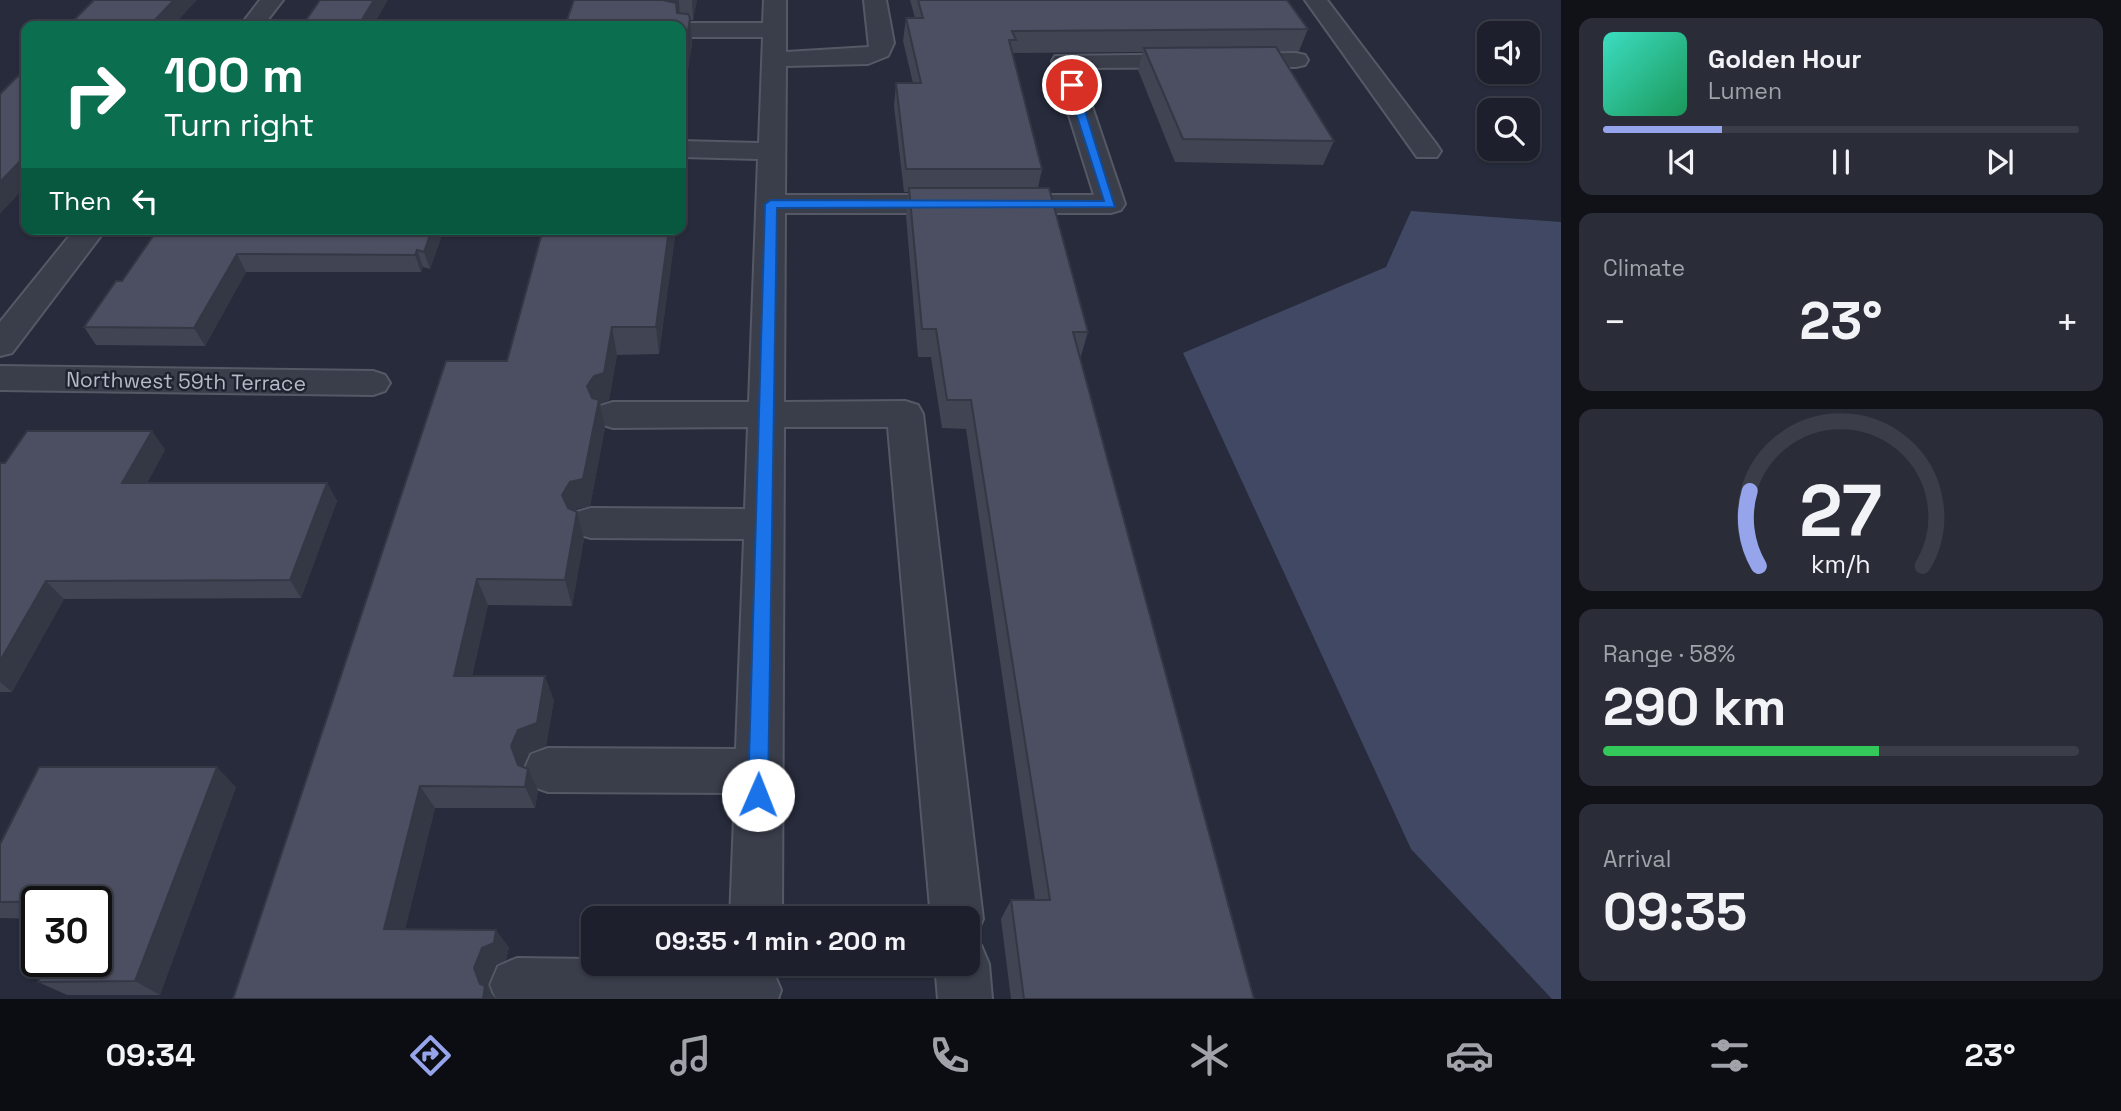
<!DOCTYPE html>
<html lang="en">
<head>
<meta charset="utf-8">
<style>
  :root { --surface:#1d202c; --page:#2a2d38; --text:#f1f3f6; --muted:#a0a3a9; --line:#3b3e48; --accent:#96a5eb }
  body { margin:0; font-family:"Space Grotesk",sans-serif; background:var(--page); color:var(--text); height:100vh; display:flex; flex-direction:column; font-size:26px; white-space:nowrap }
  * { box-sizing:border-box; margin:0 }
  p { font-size:23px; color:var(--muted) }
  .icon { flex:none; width:38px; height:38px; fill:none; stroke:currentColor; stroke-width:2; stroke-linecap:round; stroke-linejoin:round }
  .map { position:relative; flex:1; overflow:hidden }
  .details { display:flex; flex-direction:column; gap:18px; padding:18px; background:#101218; width:560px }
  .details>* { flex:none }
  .hud { position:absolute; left:21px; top:21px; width:665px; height:214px; border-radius:14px; box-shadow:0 2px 5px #0004,0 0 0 2px var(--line); background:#0b6e4f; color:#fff; overflow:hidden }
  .buttons { position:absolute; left:1477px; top:21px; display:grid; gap:14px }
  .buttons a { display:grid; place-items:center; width:63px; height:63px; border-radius:14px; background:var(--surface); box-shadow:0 2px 5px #0004,0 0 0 2px var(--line); font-size:35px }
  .speed { position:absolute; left:21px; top:886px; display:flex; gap:14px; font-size:35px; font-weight:700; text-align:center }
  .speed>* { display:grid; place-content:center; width:91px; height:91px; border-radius:50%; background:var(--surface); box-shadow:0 2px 5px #0004,0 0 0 2px var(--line); line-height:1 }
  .speed .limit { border:4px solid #111; border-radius:10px; background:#fff; color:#111 }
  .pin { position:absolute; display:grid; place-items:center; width:60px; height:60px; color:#fff; margin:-30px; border:4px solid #fff; border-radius:50%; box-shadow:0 2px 7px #0007 }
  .me { position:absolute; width:77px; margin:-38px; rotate:1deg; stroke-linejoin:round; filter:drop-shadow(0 0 5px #0008) }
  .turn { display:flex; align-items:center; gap:24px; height:147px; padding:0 28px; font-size:32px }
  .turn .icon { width:91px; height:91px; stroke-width:2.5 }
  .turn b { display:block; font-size:49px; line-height:60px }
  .then { display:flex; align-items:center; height:66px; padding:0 28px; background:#0003; gap:14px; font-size:26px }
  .big { font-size:52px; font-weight:700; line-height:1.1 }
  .details .tile { flex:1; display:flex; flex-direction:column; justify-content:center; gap:10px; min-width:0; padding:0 24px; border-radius:14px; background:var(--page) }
  .details .dial { align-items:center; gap:0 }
  .dial svg { height:182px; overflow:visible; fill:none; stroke:var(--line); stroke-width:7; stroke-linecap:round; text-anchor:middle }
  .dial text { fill:var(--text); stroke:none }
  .song { display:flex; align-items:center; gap:21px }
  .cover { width:84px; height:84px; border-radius:10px; background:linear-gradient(135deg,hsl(170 70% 55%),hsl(150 70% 35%)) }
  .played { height:7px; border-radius:4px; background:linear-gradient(90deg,var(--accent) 25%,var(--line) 25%) }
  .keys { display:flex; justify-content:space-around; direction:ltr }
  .heat { display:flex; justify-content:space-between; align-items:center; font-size:38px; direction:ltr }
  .charge { height:10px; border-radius:5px; background:linear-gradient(90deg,#34c759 58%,var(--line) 0) }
  .trip { position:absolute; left:581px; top:906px; width:399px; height:70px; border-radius:14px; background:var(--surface); box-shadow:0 2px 5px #0004,0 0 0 2px var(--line); font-weight:700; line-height:70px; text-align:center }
  .dock { display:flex; height:112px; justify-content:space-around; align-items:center; background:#0c0d12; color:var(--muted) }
  .dock .icon { width:49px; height:49px }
  .dock .selected { color:var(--accent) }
  .dock b { font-size:32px; color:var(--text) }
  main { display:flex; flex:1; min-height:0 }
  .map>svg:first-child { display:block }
  .water { fill:#404864 }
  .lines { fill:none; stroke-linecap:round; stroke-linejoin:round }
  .minor-casing { stroke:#555966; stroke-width:4 }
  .minor { fill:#3a3e4b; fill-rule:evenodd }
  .wall { fill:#404453 }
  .shaded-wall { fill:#343744 }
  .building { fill:#4b4f61; stroke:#343744; stroke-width:2 }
  .route { fill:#1a73e8; stroke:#114b97; stroke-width:2 }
  .labels { text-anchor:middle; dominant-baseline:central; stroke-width:5; stroke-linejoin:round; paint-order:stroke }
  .street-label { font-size:21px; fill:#b6b9c6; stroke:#1f2330 }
</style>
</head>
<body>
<main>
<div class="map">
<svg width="1561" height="999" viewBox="0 0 1561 999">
  <rect width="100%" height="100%" fill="#272b3b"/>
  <path class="water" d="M1411,211L1561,222V999H1552L1411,849L1183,353L1386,267Z"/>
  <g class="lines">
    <defs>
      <path id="minor" d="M260,0H283L263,26H240Z
        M764,0H786V52L869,47L864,0H886L894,43L888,56L868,64L786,66L785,195H1094L1052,61L1055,56L1296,53L1305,55L1308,60L1305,65L1296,67L1079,68L1125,204L1121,210L1111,213H785L784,402L905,401L918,405L923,414L983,919L975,937L969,940L981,945L989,964L992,999H938L935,964H968V919H931L888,427H784L782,919H730L735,793L548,792L531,786L524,770L531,754L548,748L736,749L744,539L591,538L577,534L571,523L577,512L591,508L745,509L748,427L613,428L600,424L595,415L600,406L613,402H749L758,159L681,157V141L759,143L763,37H681V26H672L681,23H763Z
        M1305,0H1327L1437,145L1441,151L1437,157H1417Z
        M75,229H106L12,353L0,356V322Z
        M0,366L373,371L385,375L390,383L385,391L373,395L0,390Z
        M517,958L593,959V964H758L773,971L781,990L778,999H496L490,985L498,966Z"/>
    </defs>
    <use href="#minor" class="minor-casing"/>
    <use href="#minor" class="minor"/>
  </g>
  <path class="wall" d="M574,0H697L693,20H690L692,43L681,116V26Z
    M910,0H1287L1308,29L1299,51H1278L1334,141L1323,165L1175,162L1138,70L1143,52L1013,53V54L1042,169L1038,188L1088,332L1080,359L1254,999H1011L1001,919L1011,900H1035L966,429L942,428L931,357H918L906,216L908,192H904L894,106L896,83H913L903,41L906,18H915Z
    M158,229H444L430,269L423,267L421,272H246L205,346L96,345L84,327L122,281Z
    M543,229H676L659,354L617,355L609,400L600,403L605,428L590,506L576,509L575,511L584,539L572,606L488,605L472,676L554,700L546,746L529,753L523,767L528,769L538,791L535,808H435L405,929L509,947L506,960L496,965L488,984L491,993L233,999L507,361Z
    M152,431L165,450L147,483H327L337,501L301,598L64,599L12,692H0V463H5Z
    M236,787L160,995H67L38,982L96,901H37V919L0,918V844Z"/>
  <path class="shaded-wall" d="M174,0H197L173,26H149Z
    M374,0H388L373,26H358Z
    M670,0H679L680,21L667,1Z
    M692,0H697L693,20Z
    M690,18L692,43L681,116V76Z
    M26,155V186L0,214V182Z
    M432,229H444L430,269L424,252Z
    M669,229H676L659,354L656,327Z
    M417,250L423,267L421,272L415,255Z
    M237,254L246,272L205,346L194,328Z
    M612,327L617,355L609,400L600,403L605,428L590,506L576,509L569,522L562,495L593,414L587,386Z
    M152,431L165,450L136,502L122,483Z
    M327,483L337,501L301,598L290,580Z
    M577,512L584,539L572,606L565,580Z
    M477,579L488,605L466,700L454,676Z
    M46,581L64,599L12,692L0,682V661Z
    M545,676L554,700L546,746L529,753L522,769H528L538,791L535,808L525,787L511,746Z
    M217,767L236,787L160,995L135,981Z
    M420,786L435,808L401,947L384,929Z
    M496,930L509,947L506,960L496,965L488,984L491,993L496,999H483L480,984L474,968L482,948Z"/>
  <path class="building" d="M94,0H174L149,26H68Z
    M320,0H374L358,26H302Z
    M574,0H670L667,1L676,3L677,13L688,14L690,18L681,76V26H565Z
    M918,0H1287L1308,29L1012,31L1016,40H1009L1042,169H906L896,83H921L906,18H923Z
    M1276,47L1334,141L1183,139L1144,48Z
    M26,68V155L0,182V94Z
    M909,188H1049L1088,332H1073L1254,999H1024L1011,900H1050L971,400H947L936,329H922Z
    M158,229H432L424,252L417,250L415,255L237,254L194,328L84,327L116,281H122Z
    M543,229H669L656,327H612L604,373L594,376L587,386L592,398L599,400L583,479L570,482L562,495L568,508L577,512L565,580L477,579L454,676H545L537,723L518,730L511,746L518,765L528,769L525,787L420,786L384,929L496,930L494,943L482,948L474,968L480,984L485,986L483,999H233L446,361H507Z
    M27,431H152L122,483H327L290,580L46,581L0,661V463H5Z
    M39,767H217L135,981L38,982L47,961H96V901L0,902V844Z"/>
  <path class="route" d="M1072,82L1077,85L1115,207L777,208L768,795L765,802L758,805L751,802L748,795L765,204L771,200L1104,201L1067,85Z"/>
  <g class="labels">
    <g class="street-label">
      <text transform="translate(186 381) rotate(1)">Northwest 59th Terrace</text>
    </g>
  </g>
</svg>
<div class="buttons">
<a><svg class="icon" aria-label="sound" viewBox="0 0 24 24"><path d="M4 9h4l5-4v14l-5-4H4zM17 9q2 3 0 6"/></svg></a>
<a><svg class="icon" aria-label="search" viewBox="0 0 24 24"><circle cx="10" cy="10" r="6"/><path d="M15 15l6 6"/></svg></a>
</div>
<div class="speed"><div class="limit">30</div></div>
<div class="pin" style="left:1072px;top:85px;background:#d93025"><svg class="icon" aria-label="arrive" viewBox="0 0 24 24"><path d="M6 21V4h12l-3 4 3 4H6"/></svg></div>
<svg class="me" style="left:758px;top:795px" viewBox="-20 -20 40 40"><circle r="19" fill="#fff"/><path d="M0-13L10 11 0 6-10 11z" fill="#1a73e8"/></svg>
<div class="trip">09:35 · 1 min · 200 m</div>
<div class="hud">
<div class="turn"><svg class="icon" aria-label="right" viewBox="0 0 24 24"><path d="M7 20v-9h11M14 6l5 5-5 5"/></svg><div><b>100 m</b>Turn right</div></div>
<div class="then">Then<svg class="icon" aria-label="left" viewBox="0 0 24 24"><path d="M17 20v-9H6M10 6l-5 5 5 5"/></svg></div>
</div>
</div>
<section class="details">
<div class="tile">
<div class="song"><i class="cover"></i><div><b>Golden Hour</b><p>Lumen</p></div></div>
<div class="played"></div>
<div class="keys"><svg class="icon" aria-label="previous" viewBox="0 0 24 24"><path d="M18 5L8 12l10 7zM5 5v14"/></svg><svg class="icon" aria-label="pause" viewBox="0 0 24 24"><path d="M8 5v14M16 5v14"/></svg><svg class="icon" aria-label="next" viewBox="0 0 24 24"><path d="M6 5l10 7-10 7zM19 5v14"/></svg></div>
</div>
<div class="tile"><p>Climate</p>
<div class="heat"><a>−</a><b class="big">23°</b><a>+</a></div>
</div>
<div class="tile dial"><svg viewBox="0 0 100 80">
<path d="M14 69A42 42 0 1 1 86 69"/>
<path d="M14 69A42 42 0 0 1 10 36" stroke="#96a5eb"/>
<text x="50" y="56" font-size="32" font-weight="700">27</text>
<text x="50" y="72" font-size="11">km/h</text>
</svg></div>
<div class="tile"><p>Range · 58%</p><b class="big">290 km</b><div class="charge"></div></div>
<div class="tile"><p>Arrival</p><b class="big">09:35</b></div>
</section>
</main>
<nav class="dock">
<b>09:34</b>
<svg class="icon selected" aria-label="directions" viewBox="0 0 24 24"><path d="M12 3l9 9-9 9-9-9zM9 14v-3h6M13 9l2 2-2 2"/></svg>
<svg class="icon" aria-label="music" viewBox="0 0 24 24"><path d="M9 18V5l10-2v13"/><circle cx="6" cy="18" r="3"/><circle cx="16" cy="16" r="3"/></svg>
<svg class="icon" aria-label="phone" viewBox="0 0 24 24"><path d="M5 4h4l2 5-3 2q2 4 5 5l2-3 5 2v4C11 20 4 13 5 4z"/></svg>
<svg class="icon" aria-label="climate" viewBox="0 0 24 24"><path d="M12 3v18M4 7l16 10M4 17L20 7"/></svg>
<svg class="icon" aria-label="car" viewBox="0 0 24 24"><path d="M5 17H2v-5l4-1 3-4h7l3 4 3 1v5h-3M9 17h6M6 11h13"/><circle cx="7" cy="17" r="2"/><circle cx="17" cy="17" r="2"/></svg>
<svg class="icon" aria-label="filters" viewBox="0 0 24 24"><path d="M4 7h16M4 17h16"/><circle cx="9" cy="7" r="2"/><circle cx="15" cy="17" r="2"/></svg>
<b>23°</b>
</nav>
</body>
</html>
